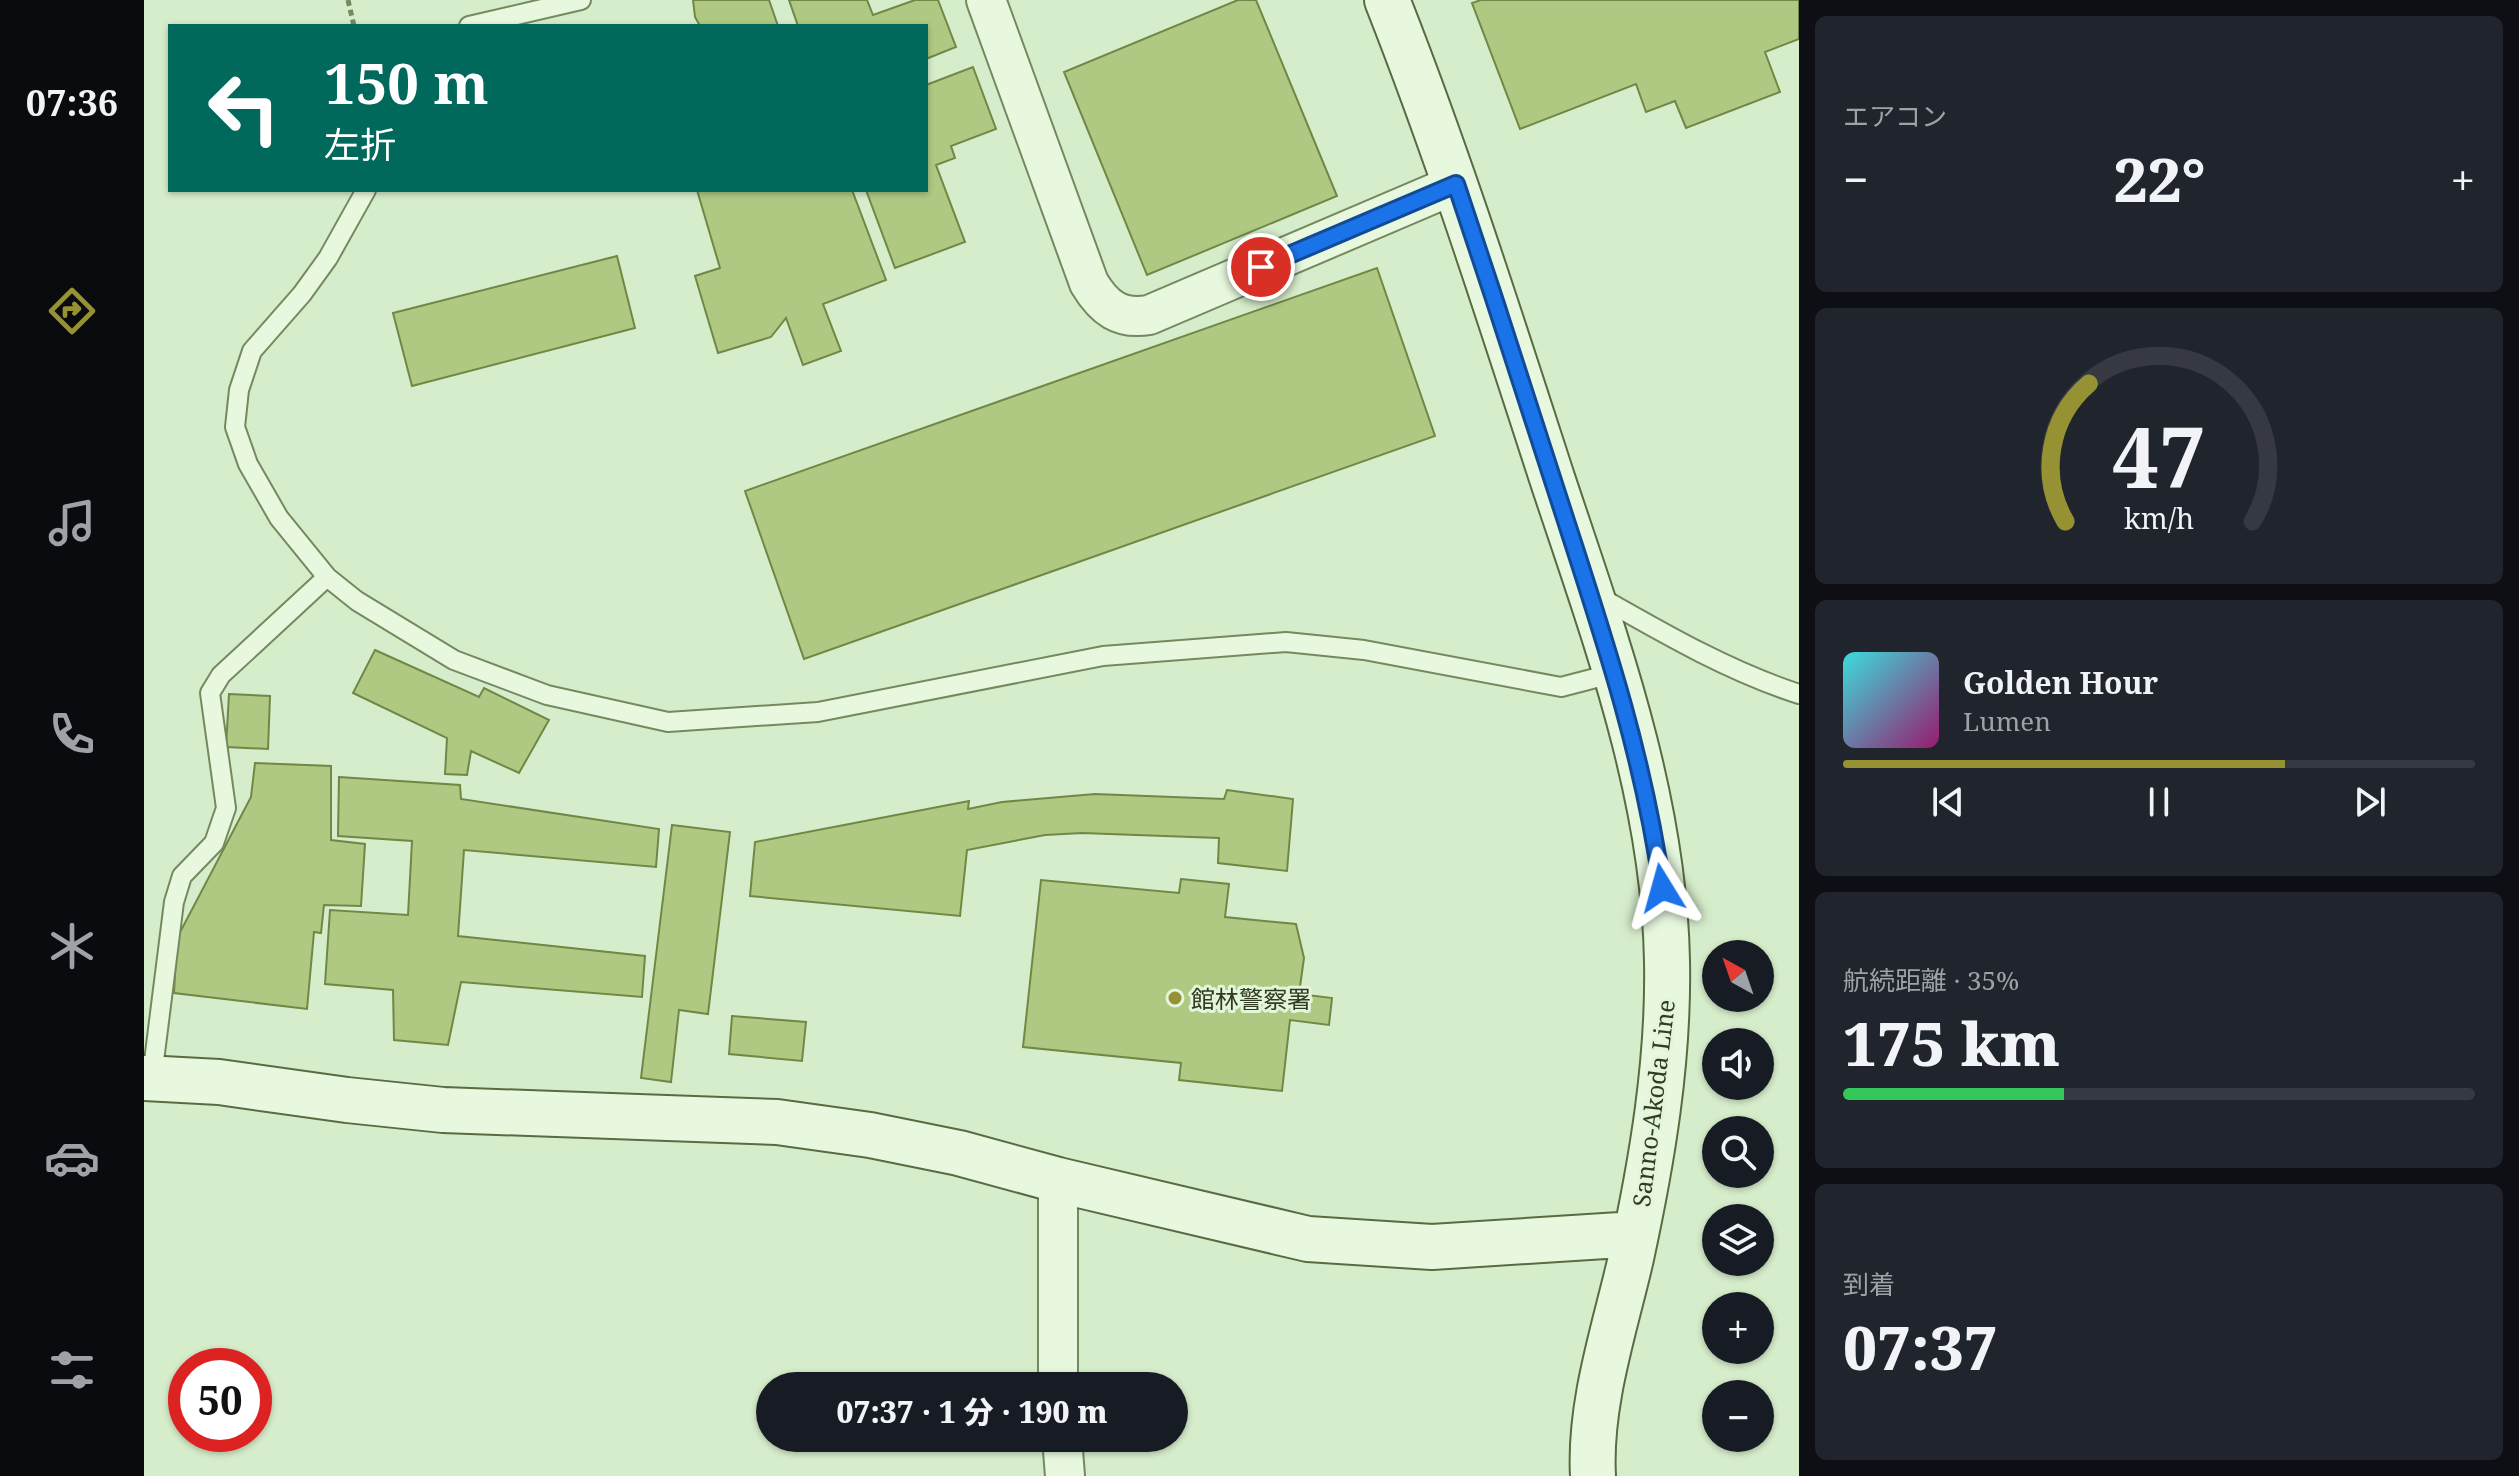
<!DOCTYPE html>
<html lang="ja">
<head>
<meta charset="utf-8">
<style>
  :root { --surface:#171b24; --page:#20242c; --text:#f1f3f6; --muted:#9ea1a6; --line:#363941; --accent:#969132 }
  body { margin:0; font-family:"Noto Serif","Noto Sans JP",serif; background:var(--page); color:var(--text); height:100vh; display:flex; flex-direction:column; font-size:30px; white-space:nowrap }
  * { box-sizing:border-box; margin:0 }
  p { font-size:26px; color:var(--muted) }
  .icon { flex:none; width:44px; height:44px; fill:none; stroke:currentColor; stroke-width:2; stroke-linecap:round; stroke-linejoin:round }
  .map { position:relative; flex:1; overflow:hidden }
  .sheet { display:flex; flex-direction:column; gap:16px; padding:16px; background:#0d0f14; width:720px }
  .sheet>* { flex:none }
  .hud { position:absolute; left:24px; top:24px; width:760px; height:168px; border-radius:0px; box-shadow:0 2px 6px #0004; background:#00695c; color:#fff; overflow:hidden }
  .needle { width:52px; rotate:320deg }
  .tools { position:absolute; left:1558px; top:940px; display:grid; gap:16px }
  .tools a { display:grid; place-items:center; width:72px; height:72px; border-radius:50%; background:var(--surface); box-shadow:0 2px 6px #0004; font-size:40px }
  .speed { position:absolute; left:24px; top:1348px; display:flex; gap:16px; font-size:40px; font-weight:700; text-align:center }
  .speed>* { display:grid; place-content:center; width:104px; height:104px; border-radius:50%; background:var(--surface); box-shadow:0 2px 6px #0004; line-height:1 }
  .speed .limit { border:12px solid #d22; background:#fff; color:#111 }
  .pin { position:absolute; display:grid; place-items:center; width:68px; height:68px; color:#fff; margin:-34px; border:4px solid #fff; border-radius:50%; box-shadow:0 2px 8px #0007 }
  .me { position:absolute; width:88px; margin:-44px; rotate:352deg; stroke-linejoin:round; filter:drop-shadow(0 0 6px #0008) }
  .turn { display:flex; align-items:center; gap:28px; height:168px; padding:0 24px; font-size:36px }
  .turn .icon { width:104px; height:104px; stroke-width:2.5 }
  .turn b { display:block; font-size:56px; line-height:68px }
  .big { font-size:60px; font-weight:800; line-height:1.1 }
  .sheet .widget { flex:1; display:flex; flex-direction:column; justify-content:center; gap:12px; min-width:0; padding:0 28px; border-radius:12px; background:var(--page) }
  .sheet .dial { align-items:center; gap:0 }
  .dial svg { height:208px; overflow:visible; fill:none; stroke:var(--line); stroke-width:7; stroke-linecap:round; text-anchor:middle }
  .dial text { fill:var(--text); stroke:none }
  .song { display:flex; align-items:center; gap:24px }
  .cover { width:96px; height:96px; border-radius:12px; background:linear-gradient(135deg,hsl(180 70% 55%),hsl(320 70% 35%)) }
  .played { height:8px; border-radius:4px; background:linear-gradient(90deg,var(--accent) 70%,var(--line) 70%) }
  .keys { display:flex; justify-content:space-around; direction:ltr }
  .heat { display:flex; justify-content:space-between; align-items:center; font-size:44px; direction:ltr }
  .charge { height:12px; border-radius:6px; background:linear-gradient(90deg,#34c759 35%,var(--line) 0) }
  .trip { position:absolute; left:612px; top:1372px; width:432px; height:80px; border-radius:40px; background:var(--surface); box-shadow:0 2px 6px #0004; font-weight:800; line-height:80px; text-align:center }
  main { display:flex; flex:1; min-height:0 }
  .tabs { display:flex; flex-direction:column; width:144px; justify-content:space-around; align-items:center; background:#090b0e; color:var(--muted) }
  .tabs .icon { width:56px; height:56px }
  .tabs .active { color:var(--accent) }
  .tabs b { font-size:36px; color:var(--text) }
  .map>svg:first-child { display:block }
  .building { fill:#afc983; stroke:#708746; stroke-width:2 }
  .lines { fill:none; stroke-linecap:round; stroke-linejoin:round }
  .lane-casing { stroke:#75895f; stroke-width:22 }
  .street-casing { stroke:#75895f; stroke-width:42 }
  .secondary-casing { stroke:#586b42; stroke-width:48 }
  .path { stroke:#75895f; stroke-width:5; stroke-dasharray:6 4; stroke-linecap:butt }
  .lane { stroke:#e7f8de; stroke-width:18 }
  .street { stroke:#e7f8de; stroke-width:38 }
  .secondary { stroke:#e7f8de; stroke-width:44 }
  .route-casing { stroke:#114b97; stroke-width:20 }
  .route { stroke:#1a73e8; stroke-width:14 }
  .poi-dot { fill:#969132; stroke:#e3f5da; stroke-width:3 }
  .labels { text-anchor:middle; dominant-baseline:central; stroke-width:6; stroke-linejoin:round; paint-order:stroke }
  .poi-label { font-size:24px; fill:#303b22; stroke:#e3f5da; text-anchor:start }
  .street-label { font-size:24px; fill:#303b22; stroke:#e3f5da }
</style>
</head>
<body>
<main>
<nav class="tabs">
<b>07:36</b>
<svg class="icon active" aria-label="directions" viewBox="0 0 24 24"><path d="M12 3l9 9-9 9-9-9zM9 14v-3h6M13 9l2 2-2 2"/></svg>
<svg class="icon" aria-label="music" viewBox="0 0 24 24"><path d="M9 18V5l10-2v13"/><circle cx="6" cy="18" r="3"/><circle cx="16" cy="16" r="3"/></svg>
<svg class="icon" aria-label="phone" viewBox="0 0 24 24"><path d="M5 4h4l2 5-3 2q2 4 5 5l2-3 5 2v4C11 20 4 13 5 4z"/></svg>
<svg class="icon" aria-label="climate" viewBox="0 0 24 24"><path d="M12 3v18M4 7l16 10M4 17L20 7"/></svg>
<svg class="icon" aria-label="car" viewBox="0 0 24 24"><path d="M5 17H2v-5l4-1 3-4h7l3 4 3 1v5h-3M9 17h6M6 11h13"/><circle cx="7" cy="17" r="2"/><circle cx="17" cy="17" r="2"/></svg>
<svg class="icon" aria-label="filters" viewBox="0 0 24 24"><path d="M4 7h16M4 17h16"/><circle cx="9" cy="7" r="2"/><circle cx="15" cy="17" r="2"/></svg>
</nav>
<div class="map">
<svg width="1655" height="1476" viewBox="0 0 1655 1476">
  <rect width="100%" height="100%" fill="#d6edcb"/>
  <path class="building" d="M549,0H625L634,26H556L551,17Z
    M645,0H723L729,15L771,0H794L812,47L782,59V26H654Z
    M1094,0H1112L1193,196L1003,275L920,72Z
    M1337,0H1655V39L1621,52L1636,92L1542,128L1531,101L1502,112L1492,84L1376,129L1328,3Z
    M829,67L852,129L807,146L811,158L792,165L821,242L751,268L722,190H782V85Z
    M553,190H708L742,280L679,304L697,351L659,365L642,318L627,337L574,353L551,276L576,268Z
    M473,256L491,328L268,386L249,313Z
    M1233,268L1291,436L660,659L601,491Z
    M231,650L335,697L340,688L405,720L375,773L327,751L323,775L301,774L303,738L209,693Z
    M85,694L126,696L124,749L82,747Z
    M111,763L187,766V840L221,844L217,906L180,905L177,933L170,932L163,1009L30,993L33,938L107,797Z
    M195,777L316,785L317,799L515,829L512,867L320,850L314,936L501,956L498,997L317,982L304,1045L250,1040L249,990L181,984L186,910L264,915L268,841L194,836Z
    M1083,790L1149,799L1143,871L1074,863L1075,838L938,833L901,835L823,850L816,916L606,896L611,842L825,801L824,809L858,802L951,794L1080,799Z
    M528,825L586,832L564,1014L535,1010L527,1082L497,1078Z
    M1037,879L1085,884L1081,917L1152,924L1160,958L1155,994L1188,998L1185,1025L1146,1020L1138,1091L1035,1080L1037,1063L879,1047L897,880L1035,893Z
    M588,1016L662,1022L658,1061L585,1054Z"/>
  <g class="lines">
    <defs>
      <path id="lane" d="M325,26L437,0
        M183,577L213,601L310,660L403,695L524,722L674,712L959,656L1142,642L1220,650L1417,687L1471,673
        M1454,596C1519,633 1584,671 1655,694
        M8,1077L30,902L38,876L70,843L82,808L66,693L77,675L183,577L135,518L104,464L91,427L95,390L108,351L158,294L184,258L222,190"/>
      <path id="street" d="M842,0L945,283C960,308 976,320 1005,315L1312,184
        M914,1180V1386
        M918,1438L921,1476"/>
      <path id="secondary" d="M1243,0C1305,157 1356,318 1408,478C1460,635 1520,794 1523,961C1525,1061 1508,1161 1487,1258C1471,1328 1445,1403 1449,1476
        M0,1078L75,1082L203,1100L299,1110L633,1122L726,1135L815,1153L914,1180L1164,1239L1288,1247L1492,1234"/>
    </defs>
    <use href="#lane" class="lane-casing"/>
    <use href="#street" class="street-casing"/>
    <use href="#secondary" class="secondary-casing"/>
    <path class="path" d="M204,0L210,26"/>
    <use href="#lane" class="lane"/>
    <use href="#street" class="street"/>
    <use href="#secondary" class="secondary"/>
  </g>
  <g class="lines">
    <defs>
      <path id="route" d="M1117,267L1312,184C1350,297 1387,411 1423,524C1463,647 1500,760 1518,888"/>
    </defs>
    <use href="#route" class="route-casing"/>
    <use href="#route" class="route"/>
  </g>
  <circle class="poi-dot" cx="1031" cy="998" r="8"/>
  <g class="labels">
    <g class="poi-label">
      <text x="1047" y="998">館林警察署</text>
    </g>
    <g class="street-label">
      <text transform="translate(1509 1103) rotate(-83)">Sanno-Akoda Line</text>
    </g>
  </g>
</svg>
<div class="tools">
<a><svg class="needle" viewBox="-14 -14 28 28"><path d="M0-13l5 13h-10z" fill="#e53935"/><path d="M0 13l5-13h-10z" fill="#9ea1a6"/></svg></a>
<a><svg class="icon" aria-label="sound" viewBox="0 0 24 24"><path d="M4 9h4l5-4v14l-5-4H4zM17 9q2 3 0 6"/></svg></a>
<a><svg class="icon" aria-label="search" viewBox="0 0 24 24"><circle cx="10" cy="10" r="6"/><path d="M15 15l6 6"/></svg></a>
<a><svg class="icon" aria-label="layers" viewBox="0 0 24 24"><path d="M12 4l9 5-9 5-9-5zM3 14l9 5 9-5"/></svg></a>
<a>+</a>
<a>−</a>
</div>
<div class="speed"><div class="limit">50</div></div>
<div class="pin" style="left:1117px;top:267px;background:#d93025"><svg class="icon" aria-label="arrive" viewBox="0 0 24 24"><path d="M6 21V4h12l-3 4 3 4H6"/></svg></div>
<svg class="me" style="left:1518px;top:888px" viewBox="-20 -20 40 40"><path d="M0-17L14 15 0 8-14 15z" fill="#1a73e8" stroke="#fff" stroke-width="4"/></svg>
<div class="trip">07:37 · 1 分 · 190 m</div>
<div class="hud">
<div class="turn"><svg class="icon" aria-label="left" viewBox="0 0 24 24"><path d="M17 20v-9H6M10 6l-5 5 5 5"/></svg><div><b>150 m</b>左折</div></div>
</div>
</div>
<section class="sheet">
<div class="widget"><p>エアコン</p>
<div class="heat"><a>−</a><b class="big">22°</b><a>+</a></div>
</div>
<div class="widget dial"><svg viewBox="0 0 100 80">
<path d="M14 69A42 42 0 1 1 86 69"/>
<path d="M14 69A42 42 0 0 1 23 16" stroke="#969132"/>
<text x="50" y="56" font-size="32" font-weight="700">47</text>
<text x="50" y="72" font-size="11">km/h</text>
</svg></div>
<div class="widget">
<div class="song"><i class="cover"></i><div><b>Golden Hour</b><p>Lumen</p></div></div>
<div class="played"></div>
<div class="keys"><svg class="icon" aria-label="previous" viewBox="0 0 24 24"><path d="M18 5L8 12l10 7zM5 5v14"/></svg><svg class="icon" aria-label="pause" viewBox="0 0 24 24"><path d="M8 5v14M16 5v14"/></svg><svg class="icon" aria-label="next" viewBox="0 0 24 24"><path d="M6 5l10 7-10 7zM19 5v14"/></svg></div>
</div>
<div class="widget"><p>航続距離 · 35%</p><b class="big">175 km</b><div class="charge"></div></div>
<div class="widget"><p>到着</p><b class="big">07:37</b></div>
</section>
</main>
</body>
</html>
